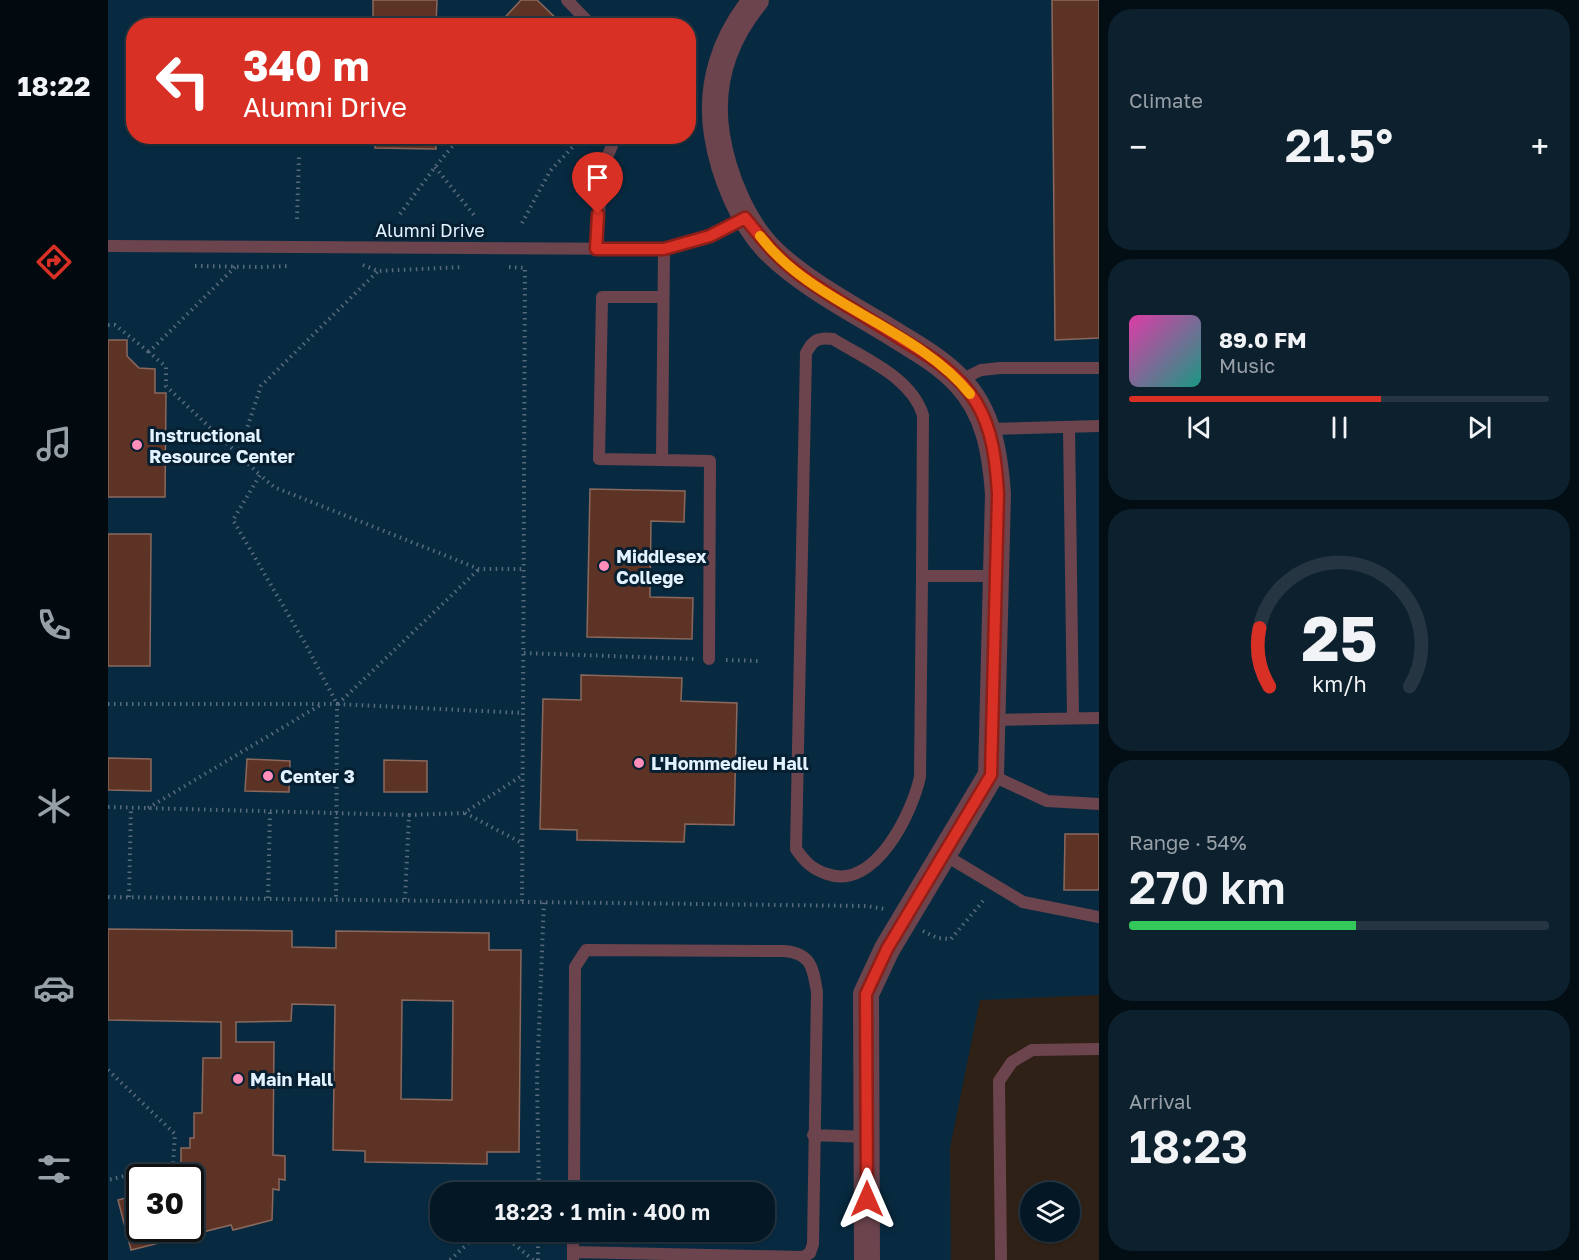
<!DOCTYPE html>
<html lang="en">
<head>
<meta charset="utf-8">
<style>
  :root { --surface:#041725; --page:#0d202d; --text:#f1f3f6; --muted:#979fa7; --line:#253642; --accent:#d93025 }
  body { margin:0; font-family:"Golos Text",sans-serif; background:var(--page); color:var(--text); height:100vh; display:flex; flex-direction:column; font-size:22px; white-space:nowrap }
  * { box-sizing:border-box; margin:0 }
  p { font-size:20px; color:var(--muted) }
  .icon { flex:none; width:33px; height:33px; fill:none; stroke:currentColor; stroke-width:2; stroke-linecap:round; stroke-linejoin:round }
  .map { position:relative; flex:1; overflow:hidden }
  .sheet { display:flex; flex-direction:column; gap:9px; padding:9px; background:#020d14; width:480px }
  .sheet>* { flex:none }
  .top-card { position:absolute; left:18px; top:18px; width:570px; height:126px; border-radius:24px; box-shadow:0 2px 4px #0004,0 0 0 2px var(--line); background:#d93025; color:#fff; overflow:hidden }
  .tools { position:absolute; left:912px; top:1182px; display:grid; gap:12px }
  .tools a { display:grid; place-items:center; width:60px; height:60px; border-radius:50%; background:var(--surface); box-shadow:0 2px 4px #0004,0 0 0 2px var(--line); font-size:30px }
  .speed { position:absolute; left:18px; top:1164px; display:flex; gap:12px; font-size:30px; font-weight:700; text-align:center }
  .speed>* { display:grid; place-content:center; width:78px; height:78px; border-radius:50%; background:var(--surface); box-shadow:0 2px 4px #0004,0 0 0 2px var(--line); line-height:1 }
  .speed .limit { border:3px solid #111; border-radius:9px; background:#fff; color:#111 }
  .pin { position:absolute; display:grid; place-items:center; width:51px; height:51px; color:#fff; margin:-62px -26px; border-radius:50% 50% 50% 0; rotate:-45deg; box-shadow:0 0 6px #0007 }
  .pin .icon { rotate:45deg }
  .me { position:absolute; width:66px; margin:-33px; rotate:0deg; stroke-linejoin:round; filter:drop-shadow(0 0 4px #0008) }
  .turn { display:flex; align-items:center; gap:21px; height:126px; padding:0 18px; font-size:27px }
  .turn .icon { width:78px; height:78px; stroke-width:2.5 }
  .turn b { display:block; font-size:42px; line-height:51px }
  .big { font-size:45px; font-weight:600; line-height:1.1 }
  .sheet .widget { flex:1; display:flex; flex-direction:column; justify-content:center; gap:9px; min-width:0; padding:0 21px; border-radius:24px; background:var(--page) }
  .sheet .dial { align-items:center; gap:0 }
  .dial svg { height:156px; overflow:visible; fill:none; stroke:var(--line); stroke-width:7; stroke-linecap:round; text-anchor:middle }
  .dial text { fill:var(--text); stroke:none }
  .song { display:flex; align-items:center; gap:18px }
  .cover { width:72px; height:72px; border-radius:9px; background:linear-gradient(135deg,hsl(320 70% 55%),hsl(170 70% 35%)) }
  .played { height:6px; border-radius:3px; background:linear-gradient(90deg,var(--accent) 60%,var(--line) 60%) }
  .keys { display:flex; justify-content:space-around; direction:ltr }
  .heat { display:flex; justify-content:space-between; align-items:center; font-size:33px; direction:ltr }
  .charge { height:9px; border-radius:4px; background:linear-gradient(90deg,#34c759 54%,var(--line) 0) }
  .trip { position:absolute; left:322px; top:1182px; width:345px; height:60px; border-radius:24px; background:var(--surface); box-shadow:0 2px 4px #0004,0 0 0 2px var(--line); font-weight:600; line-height:60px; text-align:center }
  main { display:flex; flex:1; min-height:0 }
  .tabs { display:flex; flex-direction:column; width:108px; justify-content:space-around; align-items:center; background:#02090f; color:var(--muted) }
  .tabs .icon { width:42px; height:42px }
  .tabs .current { color:var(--accent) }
  .tabs b { font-size:27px; color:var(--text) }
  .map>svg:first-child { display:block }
  .industrial { fill:#2f2115; fill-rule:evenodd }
  .built { fill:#082a40; fill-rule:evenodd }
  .building { fill:#5d3325; stroke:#8a685d; stroke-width:1.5; fill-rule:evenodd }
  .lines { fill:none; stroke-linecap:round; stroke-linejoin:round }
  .path { stroke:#566b7b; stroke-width:4; stroke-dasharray:1.5 4.5; stroke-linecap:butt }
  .service { stroke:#6c444d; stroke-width:12 }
  .minor { stroke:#6c444d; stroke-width:26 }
  .route-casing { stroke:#8d1f18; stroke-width:15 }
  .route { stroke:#d93025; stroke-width:10 }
  .slow { stroke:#f59e0b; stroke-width:10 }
  .poi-dot { fill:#ff8eba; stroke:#061f31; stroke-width:2 }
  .labels { text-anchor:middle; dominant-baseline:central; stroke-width:6; stroke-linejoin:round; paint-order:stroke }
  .street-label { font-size:18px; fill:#e3f2ff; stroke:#061f31 }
  .poi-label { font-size:18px; font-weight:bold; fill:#e3f2ff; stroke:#061f31; text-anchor:start }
</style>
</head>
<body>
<main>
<nav class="tabs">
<b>18:22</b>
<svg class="icon current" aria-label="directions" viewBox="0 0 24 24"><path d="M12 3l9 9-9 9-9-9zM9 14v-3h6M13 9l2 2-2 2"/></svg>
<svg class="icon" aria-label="music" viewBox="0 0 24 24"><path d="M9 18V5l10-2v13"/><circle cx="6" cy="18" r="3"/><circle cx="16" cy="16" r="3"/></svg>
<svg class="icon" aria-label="phone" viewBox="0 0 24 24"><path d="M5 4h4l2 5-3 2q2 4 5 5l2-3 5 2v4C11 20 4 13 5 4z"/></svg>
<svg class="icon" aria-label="climate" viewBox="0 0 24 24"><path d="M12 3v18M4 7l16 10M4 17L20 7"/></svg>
<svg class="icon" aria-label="car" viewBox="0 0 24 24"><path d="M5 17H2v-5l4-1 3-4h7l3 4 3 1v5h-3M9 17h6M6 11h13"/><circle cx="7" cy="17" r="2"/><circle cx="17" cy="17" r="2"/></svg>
<svg class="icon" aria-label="filters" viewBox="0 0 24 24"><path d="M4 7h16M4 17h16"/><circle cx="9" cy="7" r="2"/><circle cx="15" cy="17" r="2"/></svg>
</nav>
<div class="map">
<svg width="991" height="1260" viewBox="0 0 991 1260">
  <rect width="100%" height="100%" fill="#061f31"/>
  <path class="industrial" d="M808,953L991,956V1260H792ZM922,1192H962V1232H922Z"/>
  <path class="built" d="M0,0H991V995L872,1000L842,1148L843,1260H0ZM26,26H580V136H26ZM32,1178H82V1228H32ZM333,1192H657V1232H333Z"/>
  <path class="building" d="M265,0H329L328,26H265Z
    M413,0H429L456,26H389Z
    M944,0H991V338L947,340Z
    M267,136H328V149L267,148Z
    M0,340H19V356L31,368L47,369V393H58L57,497H0Z
    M482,489L577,491L576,522L543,521L542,597L585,598L584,639L479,637Z
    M0,534H43L42,666H0Z
    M473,675L574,678L573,701L629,703L626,825L577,824L576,842L469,840V830L432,829L435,699L473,700Z
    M0,758L43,759V791L0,790Z
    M139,759L182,761L181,792L137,791Z
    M276,760L319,761V792H276Z
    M957,834H991V890H956Z
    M0,929L184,931V947L228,948V931L381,933V950H413L411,1152H379V1164L257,1162V1151L225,1150L227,1005L184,1004L183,1021L128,1022V1042H166L165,1155L177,1156V1180L171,1179V1190L165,1189L164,1220L125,1230L123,1225L23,1250L10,1200L29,1195L30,1199H32V1228H82V1178H80V1168L73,1167V1148H82V1138H86V1113H94L95,1058H113V1022L0,1020ZM294,1000L345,1001L344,1100L293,1099Z"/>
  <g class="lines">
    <path class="path" d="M327,167L366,215
      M292,214L327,167L353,136
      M189,219L191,156
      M414,223L442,171L475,136
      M255,265L270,271L354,267
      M87,266L154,267L182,266
      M127,267L41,352L58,367V386L152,475
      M401,267L417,268L415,713
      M0,325H7L41,352
      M130,455L153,386L270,271
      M416,653L586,659
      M618,660L651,661
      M0,704H229L228,899
      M230,704L371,569
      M0,807L301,815L297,899
      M40,808L214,704
      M357,813L414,843
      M301,815L356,813L415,775
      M0,897L758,906L777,909
      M21,897L23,808
      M160,898L162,811
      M414,901L415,713L229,704L198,645L125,520L152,475L166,487L371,569H417
      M815,931L829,938L843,939L875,901
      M0,1070L67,1134L65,1164L0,1180
      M431,1192L429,1080L436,901
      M392,1232L425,1260
      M342,1260L372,1232
      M430,1260V1232"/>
    <path class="service" d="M459,0L484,26
      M0,246L556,249L602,236L637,218
      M488,249L495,167L508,136
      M555,297H494L491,459L554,460L556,249
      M851,381L873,370L892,368H991
      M961,427L965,718
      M880,429L991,426
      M554,460L602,461L601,659
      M814,576L812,777C804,813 767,891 719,874C704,869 697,862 688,849L698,353C705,340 710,337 725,339C757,359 803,377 815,415L814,576H887
      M884,720L991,718
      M883,775L939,801L991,804
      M835,854L915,902L991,917
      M705,1135L759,1137
      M465,1252L695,1257L702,1253L705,1244L709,992C705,969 704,953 676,951L478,950L467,967L466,1192
      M465,1259V1232
      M893,1260L891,1081L904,1062L924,1050L991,1049"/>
    <path class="minor" d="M648,0C616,39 601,85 609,135C615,174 635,224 664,252C698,285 749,311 789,336C810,349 833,362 851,381C881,412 887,453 890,494L883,775L779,949L758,994L759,1260"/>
  </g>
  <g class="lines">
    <defs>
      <path id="route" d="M490,214L488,249H556L602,236L637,218C655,240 667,256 691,274C723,298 761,318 795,340C822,356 851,374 868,402C885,430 888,462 890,494L883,775L779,949L758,994L759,1199"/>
    </defs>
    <use href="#route" class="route-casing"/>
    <use href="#route" class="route"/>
    <path class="slow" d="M652,236C704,305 807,326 862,394"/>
  </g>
  <g class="poi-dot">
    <circle cx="29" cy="445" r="6"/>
    <circle cx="496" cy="566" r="6"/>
    <circle cx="531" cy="763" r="6"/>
    <circle cx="160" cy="776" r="6"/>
    <circle cx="130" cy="1079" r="6"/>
  </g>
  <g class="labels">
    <g class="street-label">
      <text x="322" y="230">Alumni Drive</text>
    </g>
    <g class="poi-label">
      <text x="41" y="435">Instructional<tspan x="41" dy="21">Resource Center</tspan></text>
      <text x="508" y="556">Middlesex<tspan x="508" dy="21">College</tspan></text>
      <text x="543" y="763">L'Hommedieu Hall</text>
      <text x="172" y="776">Center 3</text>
      <text x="142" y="1079">Main Hall</text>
    </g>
  </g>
</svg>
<div class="tools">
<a><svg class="icon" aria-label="layers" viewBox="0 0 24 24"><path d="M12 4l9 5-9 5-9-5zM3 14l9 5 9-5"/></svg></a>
</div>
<div class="speed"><div class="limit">30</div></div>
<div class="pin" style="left:490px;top:214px;background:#d93025"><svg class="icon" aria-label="arrive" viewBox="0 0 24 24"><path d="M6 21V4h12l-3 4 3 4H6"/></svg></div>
<svg class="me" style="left:759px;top:1199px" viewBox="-20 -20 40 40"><path d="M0-17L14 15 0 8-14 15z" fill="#d93025" stroke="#fff" stroke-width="4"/></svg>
<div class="trip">18:23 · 1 min · 400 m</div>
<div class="top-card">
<div class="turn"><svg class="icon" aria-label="left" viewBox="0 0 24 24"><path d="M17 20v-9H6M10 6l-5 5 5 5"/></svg><div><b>340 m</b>Alumni Drive</div></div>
</div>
</div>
<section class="sheet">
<div class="widget"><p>Climate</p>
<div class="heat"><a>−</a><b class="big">21.5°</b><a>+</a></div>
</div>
<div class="widget">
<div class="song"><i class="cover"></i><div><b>89.0 FM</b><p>Music</p></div></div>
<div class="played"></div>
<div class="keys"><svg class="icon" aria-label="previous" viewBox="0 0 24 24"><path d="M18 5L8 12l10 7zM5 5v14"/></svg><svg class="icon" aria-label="pause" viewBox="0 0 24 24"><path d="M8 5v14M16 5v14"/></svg><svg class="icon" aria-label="next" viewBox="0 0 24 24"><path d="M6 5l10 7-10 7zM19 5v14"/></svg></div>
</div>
<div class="widget dial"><svg viewBox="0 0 100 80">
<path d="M14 69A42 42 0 1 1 86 69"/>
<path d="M14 69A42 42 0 0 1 9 39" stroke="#d93025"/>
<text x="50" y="56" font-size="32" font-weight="700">25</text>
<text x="50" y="72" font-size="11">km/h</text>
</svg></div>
<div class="widget"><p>Range · 54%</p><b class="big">270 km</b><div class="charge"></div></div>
<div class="widget"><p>Arrival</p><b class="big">18:23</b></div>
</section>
</main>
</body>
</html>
